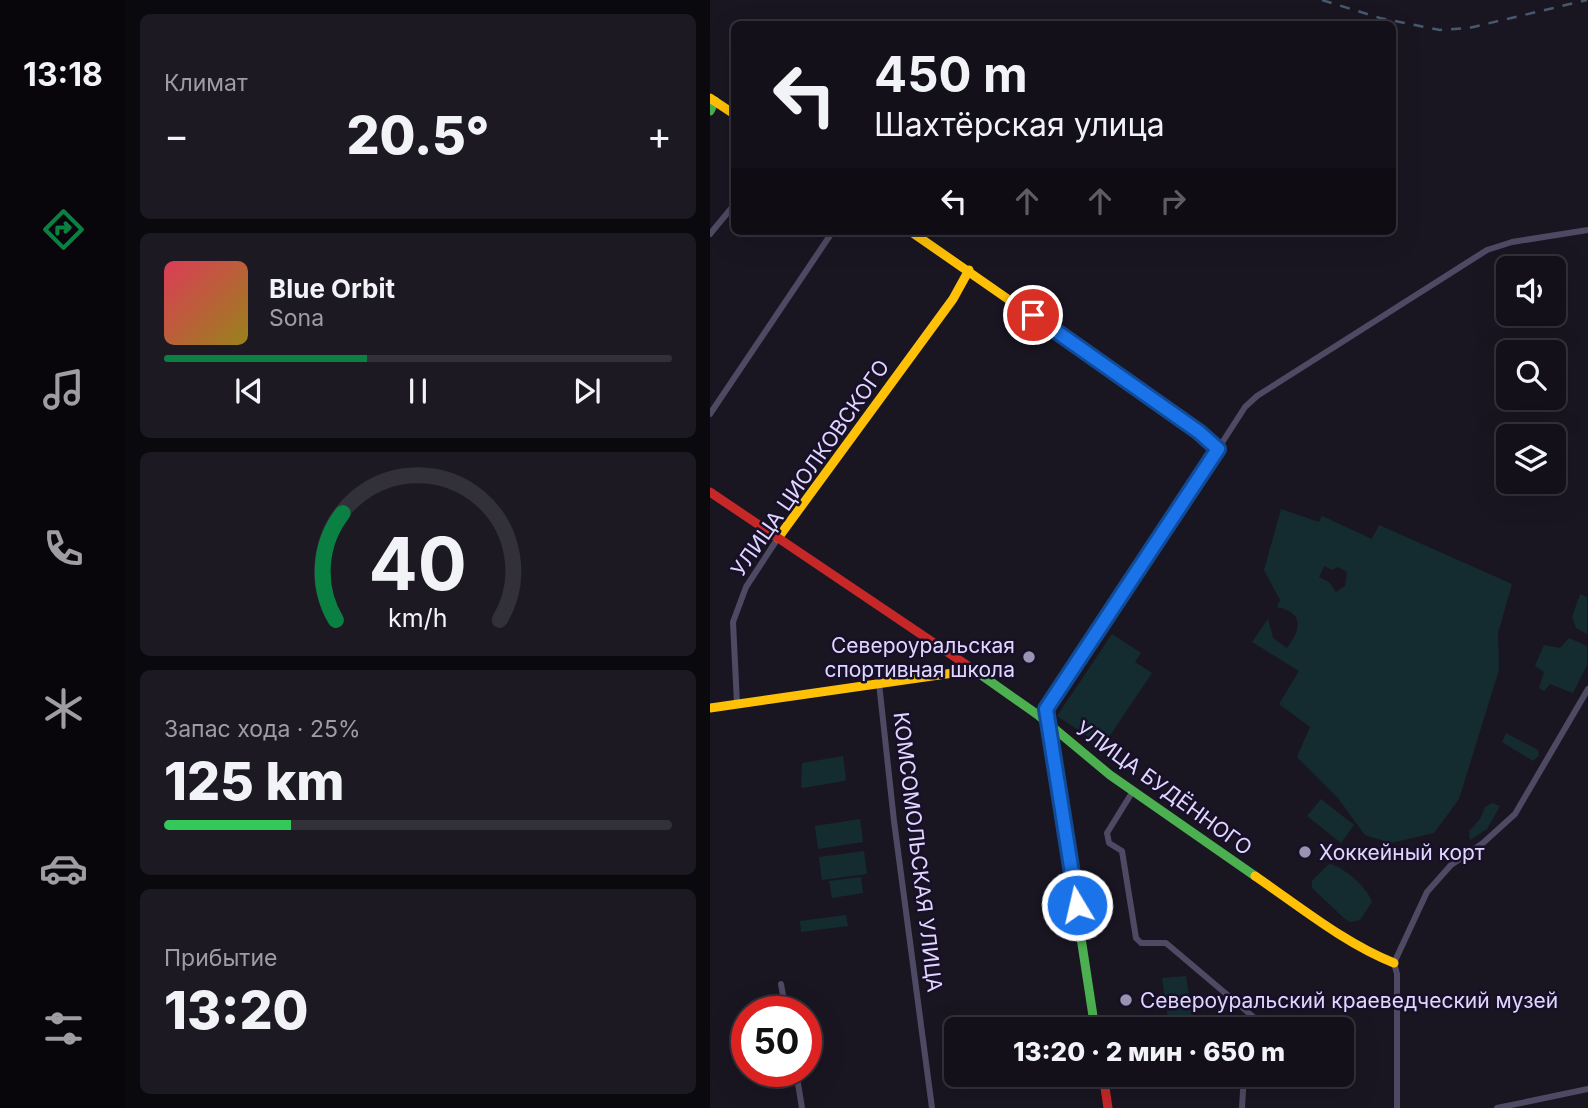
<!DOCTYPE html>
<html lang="ru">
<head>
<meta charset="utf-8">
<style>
  :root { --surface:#13101a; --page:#1c1923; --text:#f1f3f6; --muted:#9d9da2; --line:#323039; --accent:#0b8043 }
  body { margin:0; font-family:Inter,sans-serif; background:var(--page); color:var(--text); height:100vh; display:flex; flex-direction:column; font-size:26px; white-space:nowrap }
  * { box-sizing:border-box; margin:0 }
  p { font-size:23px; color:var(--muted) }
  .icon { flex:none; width:38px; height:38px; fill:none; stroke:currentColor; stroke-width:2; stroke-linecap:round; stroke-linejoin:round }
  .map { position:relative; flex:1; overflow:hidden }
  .side { display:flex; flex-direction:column; gap:14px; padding:14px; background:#0a090e; width:584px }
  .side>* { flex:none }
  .top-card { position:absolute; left:21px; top:21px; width:665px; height:214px; border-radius:10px; box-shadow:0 7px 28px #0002,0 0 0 2px var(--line); background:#13101a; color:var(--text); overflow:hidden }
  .tools { position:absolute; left:786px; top:256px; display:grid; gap:14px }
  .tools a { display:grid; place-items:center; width:70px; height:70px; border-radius:10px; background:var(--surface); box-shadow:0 7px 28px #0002,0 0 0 2px var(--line); font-size:35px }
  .speed { position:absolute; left:21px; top:996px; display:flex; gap:14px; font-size:35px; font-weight:700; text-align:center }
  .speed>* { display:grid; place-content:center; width:91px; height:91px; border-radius:50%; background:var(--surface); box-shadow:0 7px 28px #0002,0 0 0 2px var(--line); line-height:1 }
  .speed .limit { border:10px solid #d22; background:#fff; color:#111 }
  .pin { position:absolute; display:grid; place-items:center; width:60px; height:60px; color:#fff; margin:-30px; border:4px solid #fff; border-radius:50%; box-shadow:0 2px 7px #0007 }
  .me { position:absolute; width:77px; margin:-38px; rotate:351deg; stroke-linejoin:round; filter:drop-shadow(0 0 5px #0008) }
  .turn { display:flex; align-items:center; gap:24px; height:147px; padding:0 28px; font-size:32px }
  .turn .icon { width:91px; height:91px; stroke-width:2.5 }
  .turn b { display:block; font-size:49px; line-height:60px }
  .lanes { display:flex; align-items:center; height:66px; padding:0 28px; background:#0003; justify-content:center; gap:35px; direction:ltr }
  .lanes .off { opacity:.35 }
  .big { font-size:52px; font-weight:800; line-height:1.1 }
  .side .tile { flex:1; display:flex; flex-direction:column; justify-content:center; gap:10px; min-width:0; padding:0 24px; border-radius:10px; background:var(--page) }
  .side .dial { align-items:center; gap:0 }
  .dial svg { height:182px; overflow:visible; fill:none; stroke:var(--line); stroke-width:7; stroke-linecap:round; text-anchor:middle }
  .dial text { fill:var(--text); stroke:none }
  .song { display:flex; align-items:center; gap:21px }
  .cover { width:84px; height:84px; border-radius:10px; background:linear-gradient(135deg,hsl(350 70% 55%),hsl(50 70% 35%)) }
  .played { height:7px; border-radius:4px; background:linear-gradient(90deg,var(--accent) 40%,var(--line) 40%) }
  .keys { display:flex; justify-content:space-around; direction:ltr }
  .heat { display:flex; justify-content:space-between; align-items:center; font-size:38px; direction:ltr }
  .charge { height:10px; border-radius:5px; background:linear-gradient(90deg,#34c759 25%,var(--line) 0) }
  .trip { position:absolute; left:234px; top:1017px; width:410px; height:70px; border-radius:10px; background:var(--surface); box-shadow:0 7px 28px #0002,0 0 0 2px var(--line); font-weight:800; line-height:70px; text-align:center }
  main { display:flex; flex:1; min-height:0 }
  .dock { display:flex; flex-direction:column; width:126px; justify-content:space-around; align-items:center; background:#08060a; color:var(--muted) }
  .dock .icon { width:49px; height:49px }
  .dock .active { color:var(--accent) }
  .dock b { font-size:32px; color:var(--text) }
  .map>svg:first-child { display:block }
  .green { fill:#142c30; fill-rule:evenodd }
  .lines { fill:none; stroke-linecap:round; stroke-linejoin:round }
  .street { stroke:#4f4a63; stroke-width:6 }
  .fast { stroke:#4caf50; stroke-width:9 }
  .slow { stroke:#ffc107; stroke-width:9 }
  .jam { stroke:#c62828; stroke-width:9 }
  .rail { stroke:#48586d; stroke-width:2.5; stroke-dasharray:10 9; stroke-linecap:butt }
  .route-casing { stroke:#114b97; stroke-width:18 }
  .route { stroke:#1a73e8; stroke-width:12 }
  .poi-dot { fill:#9a93b2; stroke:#171028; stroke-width:2.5 }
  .labels { text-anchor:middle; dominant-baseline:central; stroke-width:5; stroke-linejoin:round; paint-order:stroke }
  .street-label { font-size:21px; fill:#e0d7ff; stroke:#171028 }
  .poi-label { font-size:21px; fill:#e0d7ff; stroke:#171028; text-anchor:start }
</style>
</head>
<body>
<main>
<nav class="dock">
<b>13:18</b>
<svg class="icon active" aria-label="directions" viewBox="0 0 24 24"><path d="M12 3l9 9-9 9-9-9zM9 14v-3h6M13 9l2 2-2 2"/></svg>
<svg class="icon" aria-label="music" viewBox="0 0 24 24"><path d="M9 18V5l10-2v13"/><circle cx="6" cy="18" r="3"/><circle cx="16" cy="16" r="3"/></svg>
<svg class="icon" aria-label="phone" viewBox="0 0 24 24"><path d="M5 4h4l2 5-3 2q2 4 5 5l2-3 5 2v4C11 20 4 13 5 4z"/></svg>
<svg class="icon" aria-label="climate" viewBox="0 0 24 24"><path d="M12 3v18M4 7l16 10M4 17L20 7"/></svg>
<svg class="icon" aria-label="car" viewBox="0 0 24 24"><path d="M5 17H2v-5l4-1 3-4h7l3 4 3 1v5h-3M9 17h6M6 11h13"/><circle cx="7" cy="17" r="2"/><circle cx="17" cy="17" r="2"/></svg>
<svg class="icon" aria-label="filters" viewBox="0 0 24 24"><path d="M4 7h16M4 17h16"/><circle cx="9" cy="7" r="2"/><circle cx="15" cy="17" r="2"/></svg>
</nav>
<section class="side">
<div class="tile"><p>Климат</p>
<div class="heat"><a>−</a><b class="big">20.5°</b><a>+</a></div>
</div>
<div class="tile">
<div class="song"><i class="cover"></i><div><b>Blue Orbit</b><p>Sona</p></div></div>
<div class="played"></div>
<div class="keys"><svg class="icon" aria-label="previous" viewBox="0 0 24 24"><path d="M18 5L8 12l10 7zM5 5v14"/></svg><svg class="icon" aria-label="pause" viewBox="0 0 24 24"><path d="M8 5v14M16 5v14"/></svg><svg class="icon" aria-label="next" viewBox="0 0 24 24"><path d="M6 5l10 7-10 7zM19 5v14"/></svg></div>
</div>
<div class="tile dial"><svg viewBox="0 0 100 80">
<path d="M14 69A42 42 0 1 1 86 69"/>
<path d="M14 69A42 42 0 0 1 17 22" stroke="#0b8043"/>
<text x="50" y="56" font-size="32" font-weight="700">40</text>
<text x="50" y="72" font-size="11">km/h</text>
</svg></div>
<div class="tile"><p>Запас хода · 25%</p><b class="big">125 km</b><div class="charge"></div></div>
<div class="tile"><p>Прибытие</p><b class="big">13:20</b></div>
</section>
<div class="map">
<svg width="878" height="1108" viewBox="0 0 878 1108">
  <rect width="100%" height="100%" fill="#191622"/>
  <path class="green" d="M571,509L609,522L612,516L662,539L669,525L802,584L788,633L789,670L749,799L724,833L681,843L655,835L627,797L587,757L600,727L569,704L589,671L542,642L558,619L563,638L577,648C591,629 595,613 567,607L570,600L554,570ZM614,566L622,570L628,567L637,572L635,586L626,592L619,582L609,577Z
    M870,594L877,597V634L866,628L862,617Z
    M402,634L431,653L425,662L442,673L393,746L347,716Z
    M859,638L877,646V665L863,693L840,684L834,691L829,688L834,672L825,666L834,645L850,648Z
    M796,733L828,750L829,755L823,761L792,742Z
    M133,756L136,779L134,781L93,788L91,787L92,763Z
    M611,799L644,825L631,843L597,816Z
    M782,803L790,806L777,829L760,840L759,831L770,819L775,807Z
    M150,819L153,842L108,849L105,826Z
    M154,851L157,874L112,880L109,857Z
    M619,864C633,866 658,888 662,902L650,920L641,922L635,919L602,888V881Z
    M151,877L153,893L122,898L119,881Z
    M136,915L138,926L91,932L90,921Z
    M476,976L483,1022L459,1025L452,978Z"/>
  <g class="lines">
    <path class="street" d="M0,234L24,205
      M0,414L123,231
      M508,449L535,407L547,396L777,250L802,242L878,230
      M169,683L184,821L222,1108
      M27,704L23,622L36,587L68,538
      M423,791L397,833L399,843L412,851L426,938L431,943H456L547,1020L544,1029
      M71,984L76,1012
      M86,1071L92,1108
      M532,1108L534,1074
      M687,1108V974L684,963L717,892L741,865L773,843L805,814L878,689
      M787,1108L878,1089"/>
    <path class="fast" d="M0,111L5,101
      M267,672L328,715L400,775L545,876
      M350,687L336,709L385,1029"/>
    <path class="slow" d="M0,98L24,114
      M200,231L489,432L505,446
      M68,538L243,299L259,270
      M0,708L264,670
      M545,876C589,906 634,943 684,963"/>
    <path class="jam" d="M0,492L267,672
      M350,687L508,449L505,446
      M393,1074L398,1108"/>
    <path class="rail" d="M612,0L670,18L730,30L759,28L877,0"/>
  </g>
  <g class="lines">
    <defs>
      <path id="route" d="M323,315L489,432L508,449L336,709L367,905"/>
    </defs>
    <use href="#route" class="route-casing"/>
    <use href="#route" class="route"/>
  </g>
  <g class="poi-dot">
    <circle cx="319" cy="657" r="7"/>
    <circle cx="595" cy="852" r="7"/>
    <circle cx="416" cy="1000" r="7"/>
  </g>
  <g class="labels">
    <g class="street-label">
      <text transform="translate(100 468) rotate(-55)">УЛИЦА ЦИОЛКОВСКОГО</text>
      <text transform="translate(454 788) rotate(36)">УЛИЦА БУДЁННОГО</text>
      <text transform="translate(208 852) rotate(83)">КОМСОМОЛЬСКАЯ УЛИЦА</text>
    </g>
    <g class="poi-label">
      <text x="305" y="645" text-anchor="end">Североуральская<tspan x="305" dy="24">спортивная школа</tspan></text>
      <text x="609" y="852">Хоккейный корт</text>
      <text x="430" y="1000">Североуральский краеведческий музей</text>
    </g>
  </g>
</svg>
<div class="tools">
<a><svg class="icon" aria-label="sound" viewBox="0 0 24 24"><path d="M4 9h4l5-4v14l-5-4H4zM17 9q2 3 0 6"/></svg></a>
<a><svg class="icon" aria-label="search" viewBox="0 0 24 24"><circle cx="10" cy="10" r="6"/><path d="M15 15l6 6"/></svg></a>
<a><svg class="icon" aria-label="layers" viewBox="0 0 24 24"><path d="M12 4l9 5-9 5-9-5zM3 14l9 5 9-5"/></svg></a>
</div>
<div class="speed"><div class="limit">50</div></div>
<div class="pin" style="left:323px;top:315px;background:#d93025"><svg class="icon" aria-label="arrive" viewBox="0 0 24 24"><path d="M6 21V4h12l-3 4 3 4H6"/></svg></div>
<svg class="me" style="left:367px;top:905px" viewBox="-20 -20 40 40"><circle r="17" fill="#1a73e8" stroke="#fff" stroke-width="3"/><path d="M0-11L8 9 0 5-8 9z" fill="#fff"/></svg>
<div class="trip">13:20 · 2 мин · 650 m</div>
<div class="top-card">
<div class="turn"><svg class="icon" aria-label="left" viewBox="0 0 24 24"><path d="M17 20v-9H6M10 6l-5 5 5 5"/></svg><div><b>450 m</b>Шахтёрская улица</div></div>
<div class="lanes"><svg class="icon" aria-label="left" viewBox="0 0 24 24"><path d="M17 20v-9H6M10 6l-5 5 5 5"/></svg><svg class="icon off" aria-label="ahead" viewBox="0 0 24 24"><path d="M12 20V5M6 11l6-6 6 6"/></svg><svg class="icon off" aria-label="ahead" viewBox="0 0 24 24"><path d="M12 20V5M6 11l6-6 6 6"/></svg><svg class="icon off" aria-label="right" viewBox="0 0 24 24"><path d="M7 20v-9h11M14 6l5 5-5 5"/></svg></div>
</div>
</div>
</main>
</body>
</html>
